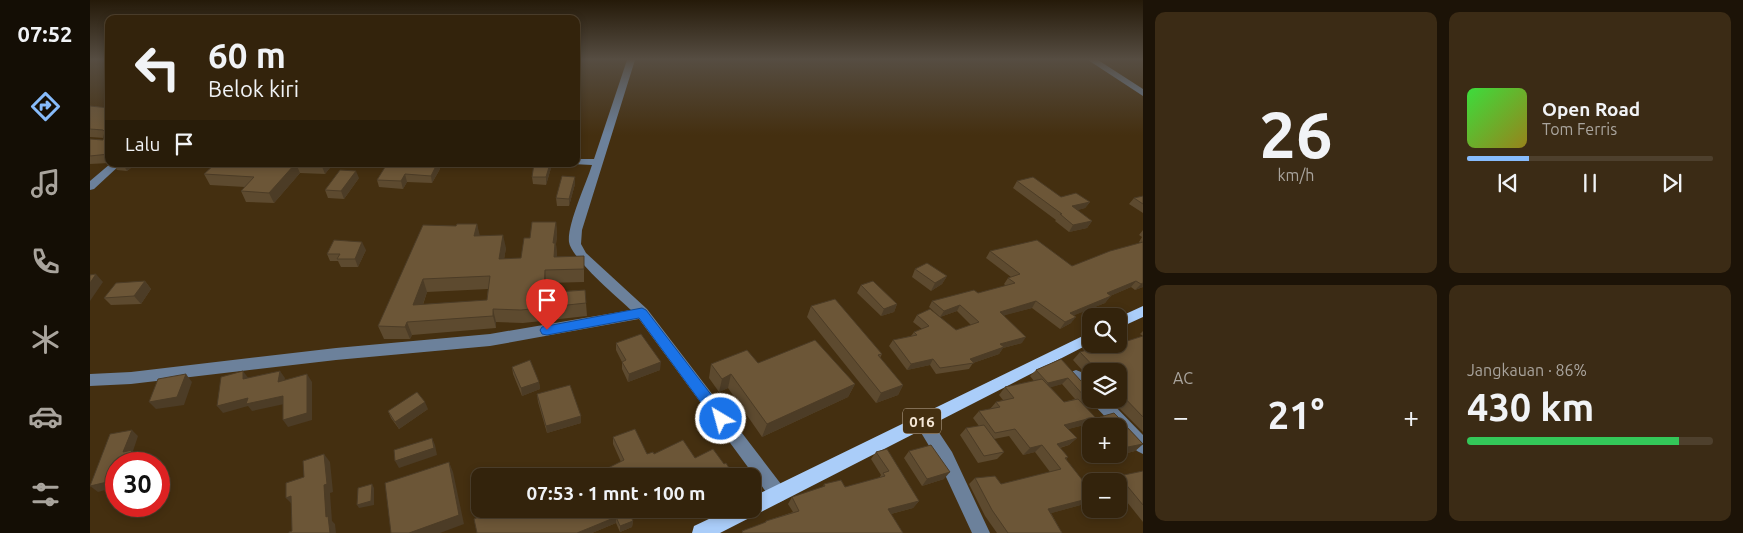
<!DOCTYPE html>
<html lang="id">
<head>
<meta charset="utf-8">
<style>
  :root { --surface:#33230c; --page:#3b2b15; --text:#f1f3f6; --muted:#a9a49d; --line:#4e402d; --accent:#87bbfb }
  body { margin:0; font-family:Ubuntu,sans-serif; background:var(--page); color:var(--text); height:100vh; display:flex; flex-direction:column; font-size:19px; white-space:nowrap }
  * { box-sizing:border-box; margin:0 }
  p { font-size:16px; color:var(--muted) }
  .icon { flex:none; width:28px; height:28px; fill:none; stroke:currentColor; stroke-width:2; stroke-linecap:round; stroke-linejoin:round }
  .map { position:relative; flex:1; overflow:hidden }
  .side { display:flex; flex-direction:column; gap:12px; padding:12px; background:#1c1307; width:600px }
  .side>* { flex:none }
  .guide { position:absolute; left:15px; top:15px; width:475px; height:152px; border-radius:10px; box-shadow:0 2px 8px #0003,0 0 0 1px var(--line); background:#33230c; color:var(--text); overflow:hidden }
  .fabs { position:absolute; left:992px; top:308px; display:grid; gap:10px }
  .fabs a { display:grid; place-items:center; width:45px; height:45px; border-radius:10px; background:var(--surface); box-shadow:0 2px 8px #0003,0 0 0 1px var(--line); font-size:25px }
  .speed { position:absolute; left:15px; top:452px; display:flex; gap:10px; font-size:25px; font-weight:700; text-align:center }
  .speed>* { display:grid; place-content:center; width:65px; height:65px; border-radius:50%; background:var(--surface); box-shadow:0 2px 8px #0003,0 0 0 1px var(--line); line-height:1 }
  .speed .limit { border:8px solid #d22; background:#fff; color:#111 }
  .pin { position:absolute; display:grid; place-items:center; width:42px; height:42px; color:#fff; margin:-51px -21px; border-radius:50% 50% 50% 0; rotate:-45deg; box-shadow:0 0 5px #0007 }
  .pin .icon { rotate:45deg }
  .me { position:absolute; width:55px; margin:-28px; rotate:323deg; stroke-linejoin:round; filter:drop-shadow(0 0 4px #0008) }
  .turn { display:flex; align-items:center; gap:18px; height:105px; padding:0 20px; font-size:22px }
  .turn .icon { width:65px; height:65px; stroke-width:2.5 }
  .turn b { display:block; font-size:35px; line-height:42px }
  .then { display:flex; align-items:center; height:48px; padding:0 20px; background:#0003; gap:10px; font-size:19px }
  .big { font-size:38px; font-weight:700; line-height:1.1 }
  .side .card { flex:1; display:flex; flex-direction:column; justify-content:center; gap:8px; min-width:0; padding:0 18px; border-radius:10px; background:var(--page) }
  .side .dial { align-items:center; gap:0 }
  .dial b { font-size:65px; line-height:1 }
  .song { display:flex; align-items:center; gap:15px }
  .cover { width:60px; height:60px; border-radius:8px; background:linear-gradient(135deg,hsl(120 70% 55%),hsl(50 70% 35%)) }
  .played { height:5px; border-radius:2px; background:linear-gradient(90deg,var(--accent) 25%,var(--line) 25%) }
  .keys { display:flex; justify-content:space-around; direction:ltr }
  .heat { display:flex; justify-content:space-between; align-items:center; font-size:28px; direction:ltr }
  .charge { height:8px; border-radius:4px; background:linear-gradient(90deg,#34c759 86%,var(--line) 0) }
  .side .tiles { flex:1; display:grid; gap:12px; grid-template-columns:repeat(2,1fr) }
  .trip { position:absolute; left:381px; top:468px; width:290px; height:50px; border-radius:10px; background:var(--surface); box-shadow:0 2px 8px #0003,0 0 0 1px var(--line); font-weight:700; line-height:50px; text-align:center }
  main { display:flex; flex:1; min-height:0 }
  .tabs { display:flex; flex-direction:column; width:90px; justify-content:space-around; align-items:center; background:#140e05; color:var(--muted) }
  .tabs .icon { width:35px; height:35px }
  .tabs .on { color:var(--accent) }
  .tabs b { font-size:22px; color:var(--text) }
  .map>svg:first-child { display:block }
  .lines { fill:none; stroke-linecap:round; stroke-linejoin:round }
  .minor { fill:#6c819b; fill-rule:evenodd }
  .major { fill:#aacdf9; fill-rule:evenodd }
  .wall { fill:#5d4a2f; fill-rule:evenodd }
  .shaded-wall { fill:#4c3c26 }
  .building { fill:#6c5637; stroke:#4c3c26; fill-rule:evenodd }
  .route { fill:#1a73e8; stroke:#114b97 }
  .labels { text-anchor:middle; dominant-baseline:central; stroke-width:5; stroke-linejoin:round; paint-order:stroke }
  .shield { fill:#442f10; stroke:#bfaf9a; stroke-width:1 }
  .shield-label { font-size:15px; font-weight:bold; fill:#f4e6d5 }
</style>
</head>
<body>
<main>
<nav class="tabs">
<b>07:52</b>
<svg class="icon on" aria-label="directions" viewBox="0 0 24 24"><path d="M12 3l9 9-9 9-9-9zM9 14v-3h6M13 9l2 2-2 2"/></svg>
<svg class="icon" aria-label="music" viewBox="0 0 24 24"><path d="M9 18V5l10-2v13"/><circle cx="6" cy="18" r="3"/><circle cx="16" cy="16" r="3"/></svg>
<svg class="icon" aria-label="phone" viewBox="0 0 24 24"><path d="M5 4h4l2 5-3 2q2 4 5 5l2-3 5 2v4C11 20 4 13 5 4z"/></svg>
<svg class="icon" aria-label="climate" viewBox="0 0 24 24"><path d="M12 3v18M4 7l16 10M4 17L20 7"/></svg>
<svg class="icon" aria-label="car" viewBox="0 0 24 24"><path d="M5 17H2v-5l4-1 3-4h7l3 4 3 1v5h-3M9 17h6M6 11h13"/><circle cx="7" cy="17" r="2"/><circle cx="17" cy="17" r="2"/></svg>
<svg class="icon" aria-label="filters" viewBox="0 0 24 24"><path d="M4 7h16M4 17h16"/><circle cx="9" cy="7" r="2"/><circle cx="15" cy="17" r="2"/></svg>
</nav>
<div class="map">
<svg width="1053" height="533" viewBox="0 0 1053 533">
  <rect width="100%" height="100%" fill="#442f10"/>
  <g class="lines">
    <path class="minor" d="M537,60H545L492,230L491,244L496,253L557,309L694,488L697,494L694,500L688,503L682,500L549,319L400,346L246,360L41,384L0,386V374L41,372L246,348L400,334L541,310C528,298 481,258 479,242C477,225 496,184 502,165L482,164H486V159H504Z
      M998,60H1008L1053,89V96Z
      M20,164H31L4,189L0,190V181Z
      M986,370L991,372L1001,382V399H1018L1053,435V454L1047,451L1029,432V426H1024L1003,404L1001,398C992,395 983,384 979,376L981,372Z
      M832,414L838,416L862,452L900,533H882L850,464L824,421L826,416Z"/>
    <path class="major" d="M1053,306V317L1029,328V317Z
      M1001,332V343L630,533H602L604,526L640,509H662V497Z"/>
  </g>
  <path class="wall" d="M0,106L19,108V163L0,164V139L13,140L14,138L0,137Z
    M23,164H46L37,171L27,170Z
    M125,164H243L235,174L210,173L184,203L156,202L151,191L155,187L120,185L114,174Z
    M297,164H349L350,169L342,183L317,182L313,189L289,187L287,180Z
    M461,168L456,185L443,184L442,177Z
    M269,178L254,199L238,198L235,190Z
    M927,181L971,197L1000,202L995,208L987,210L1002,221L997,228L979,232L965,221L966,220L923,188Z
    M485,184L479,206H467L466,198Z
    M1053,196V213L1039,204L1044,198Z
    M466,222L467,235L466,244L467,257L494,269V282L456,283V292L495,290L497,316L433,323L406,322V328L322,335L320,339H294L288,326L366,226L387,224L389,236L416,248L414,259L431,258L440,238ZM398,289L397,300L333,305L337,292Z
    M1053,230V287L1045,290L1041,287L1020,296L1015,303L984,315L981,323L970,329L942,308L914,315L932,343L913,348L909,354L883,363L879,369L846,374L840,365L817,370L799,346L803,340L821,336L824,332L832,329L823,322L827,315L866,330L881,325L867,311L850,317L839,307L842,301L888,293L916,286L914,284L918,278L921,277L896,258L900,251L982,266L1050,243L1049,242L1052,237L1049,235Z
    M276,250L268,267H251L248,261H240L237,254Z
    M825,269L857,276L852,284L841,291L822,277Z
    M55,281L61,289L51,304L21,305L14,298Z
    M771,285L807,304L804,312L791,316L767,293Z
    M721,306L792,354L790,358L813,385L808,395L786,403L717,317Z
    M1053,331V432L1020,399H1029V371H1001V380L983,360L990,352L1034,342L1053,336L1050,334Z
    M526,343L570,370L538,382L532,369V362L526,350Z
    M971,359L1001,392V399H1003L1000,401L992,403L998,424L978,429L987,438L979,445L970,448L978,457L976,459L998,503L961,513L972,533H907L895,516L879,484L885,478L911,484L960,472L945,452L933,455L919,436L904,439L914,452L907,459L888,463L870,435L876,428L889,426L883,418L889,411L900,409L906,402L913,400L909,395L915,387L944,381L940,376L946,370ZM972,384L985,399L974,402L960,387Z
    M668,363L765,384L758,397L672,437L638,388L629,392L619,378L621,364Z
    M422,367L449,382L450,389L432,396L423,374Z
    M447,394L491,416V423L457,433L448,402Z
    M338,409L309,429L301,418L298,411Z
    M1010,417L1036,426L1053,444L1045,451L1030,455L1029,454V426H1004L1002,424Z
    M523,437L557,454L605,458L634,464L644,476H501L510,473V472L531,462L523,444Z
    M819,451L854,479L832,486L814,458Z
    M786,452L829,501L823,508L801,514L813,533H652V531L674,523L676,521L703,512L698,504L702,497L733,487L734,484L755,487L789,478L791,475L781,459Z
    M1053,471V522L1029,492V481H1022L1029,476Z
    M537,509L543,521L542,527L530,532L526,523L502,533H387L393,515Z"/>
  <path class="shaded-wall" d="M33,164H46L37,171Z
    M205,164H206L210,173L184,203L179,193Z
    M231,164H243L235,174Z
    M347,164H349L350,169L342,183L341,176Z
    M460,164H461V168L456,185V177Z
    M266,171L269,178L254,199L251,191Z
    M315,174L317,182L313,189L311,181Z
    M485,177V184L479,206V199Z
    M1000,202L995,208L978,213L982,206Z
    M1002,221L997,228L979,232L983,225Z
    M466,222L467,235L466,244L467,256L465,270L463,243Z
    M387,224L390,236H384Z
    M413,235L416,248L412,272L409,259Z
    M272,242L276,250L268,267L265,259Z
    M455,270L456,283V306L454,293Z
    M6,274L13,282L0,301V283Z
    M857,276L852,284L841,291L845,283Z
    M333,279L337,292L328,318L323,305Z
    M55,281L61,289L51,304L44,296Z
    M1046,281L1041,287L1011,300L1017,293Z
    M1053,283V287L1045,290L1051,284Z
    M1021,296L1015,303L975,319L980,313Z
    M946,301L942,308L905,318L910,312Z
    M807,304L804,312L791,316L794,309Z
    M870,305L867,311L850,317L854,311Z
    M403,309L406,322V328L403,316Z
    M986,317L981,323L970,329L975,322Z
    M317,322L322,335L320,339L315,327Z
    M936,337L932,343L913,348L909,354L883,363L880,359L910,344Z
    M843,359L840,365L817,370L821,364Z
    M571,362L570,370L538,382L539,374Z
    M153,371L159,379H153Z
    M190,371L195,378L193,390L188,382Z
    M96,374L102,382L94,405L66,409L59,402Z
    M217,374L222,382V420L198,427L193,420Z
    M641,374L638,388L629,392L632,379Z
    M978,378L972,384L952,390L958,383Z
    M449,382L450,389L432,396L431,388Z
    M765,384L758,397L672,437L677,424Z
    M813,385L808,395L786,403L791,393Z
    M193,396L199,403L162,411L158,406L133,413L127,406L158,398Z
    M335,402L338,409L309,429L305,422Z
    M491,416V423L457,433L456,426Z
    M1005,417L998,424L967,432L974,425Z
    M42,430L48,436L43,451L49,456L46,464H37L33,452Z
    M342,438L345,445L347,455L309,468L305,461Z
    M987,438L979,445L960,450L967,444Z
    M1053,444L1045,451L1030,455L1038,447Z
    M952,445L945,452L933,455L940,448Z
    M234,454L240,462L243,492L240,493L242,521L245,524L246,533H240L236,517L234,485Z
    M359,462L363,472L374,524L350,533H319Z
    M860,472L854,479L832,486L837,479Z
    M26,480V487L8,492L0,486Z
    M282,484L284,488V505L269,508L267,505Z
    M201,496L204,506L196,498Z
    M1001,498V500L998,503L951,516L958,509Z
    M829,501L823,508L793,516L798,509Z
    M526,517V523L502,533H487Z
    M543,521L542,527L530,532V526Z"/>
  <path class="building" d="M0,106L19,108V154L0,156V139L13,140L15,132L13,130L0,129Z
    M125,164H205L179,193L151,191L164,177L114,174Z
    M297,164H347L341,176L315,174L311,181L287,180Z
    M444,164H460L456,177H442Z
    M250,170L266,171L251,191L235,190Z
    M472,176L485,177L479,199L466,198Z
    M943,177L971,197L986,193L1000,202L982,206L1002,221L983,225L970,214H972L927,181Z
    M1053,196V204L1044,198Z
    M442,222H466L463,243H465L464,257L494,256V269L455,270L454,293L495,290L496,303L431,310L403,309V316L317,322L315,327L288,326L333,225L366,226L367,224H387L384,236L413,235L409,259L431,258L434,238H440ZM400,276L397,300L323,305L333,279Z
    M244,240L272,242L265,259H247L250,254H237Z
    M947,240L982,266L1020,251L1053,242V283L1051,284L1046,281L1017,293L1021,296L980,313L986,317L975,322L946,301L910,312L936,337L910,344L914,347L880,359L884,363L850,368L843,359L821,364L803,340L827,335L824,332L839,326L827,315L840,309L866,330L889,322L870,305L854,311L842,301L884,290L888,293L925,283L918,278L930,274L900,251Z
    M837,263L857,276L845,283L825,269Z
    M6,274L0,283V275Z
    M55,281L44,296L14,298L26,283Z
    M783,281L807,304L794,309L771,285Z
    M745,299L792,354L788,355L813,385L791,393L721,306Z
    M551,334L571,362L539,374L532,362L536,360L526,343Z
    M1053,336V417L1029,392V371H1008L990,352L1018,344H1029V340H1031L1034,342Z
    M725,340L765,384L677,424L641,374L632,379L621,364L657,350L668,363Z
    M971,359L1001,392V396L995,397L978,378L958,383L946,370Z
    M440,360L449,382L431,388L422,367Z
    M153,371V379L190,371L188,382L217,374V413L193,420V396L156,404L158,398L127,406L131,377Z
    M96,374L87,397L59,402L68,379Z
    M952,379L974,402L988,399L1005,417L974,425L987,438L967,444L978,457L975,458L1001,491V498L958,509L972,533H918L902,510L885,478L905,476L911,484L971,469L952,445L940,448L925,429L905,433L889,411L910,407L906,402L924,398L915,387Z
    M480,385L491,416L456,426L447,394Z
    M327,392L335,402L305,422L298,411Z
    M1024,413L1031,420L1035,421L1036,426L1053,444L1038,447L1029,437V426H1019L1010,417Z
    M894,425L914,452L894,456L876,428Z
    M545,429L557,454L563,452L564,454L593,440L605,458L623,449L634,464L636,463L644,476H551L550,474L545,476H501L510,473V472L534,460L523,437Z
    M42,430L33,452L42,450L37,464H26V480L0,486L20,434Z
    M342,438L344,448L305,461L304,450Z
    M841,445L860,472L837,479L819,451Z
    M797,449L829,501L798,509L813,533H653L652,531L676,522V521L709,511L702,497L735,486L734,484L751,480L755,487L795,476L793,473L799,471L786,452Z
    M234,454L237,484L234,485L236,517L238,516L240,533H199V532L202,531L201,496L196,498V483L214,477L213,461Z
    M359,462L369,515L319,533H301L295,483Z
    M1053,471V505L1029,476Z
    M477,474L478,476H471Z
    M282,484L281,501L267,505L268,488Z
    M390,486V503L387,488Z
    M391,509H537L543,521L530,526L526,517L487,533H387L384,519L393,515Z"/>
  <linearGradient id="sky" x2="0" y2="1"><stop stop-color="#251a09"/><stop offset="0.44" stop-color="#564d42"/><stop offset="1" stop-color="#564d42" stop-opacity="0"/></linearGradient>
  <rect width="1053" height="135" fill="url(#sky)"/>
  <path class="route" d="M552,308L556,310L636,414L638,419L636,423L631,425L626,423L549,318L457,335L452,334L450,330L452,327L457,326Z"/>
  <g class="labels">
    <rect class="shield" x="813" y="408.5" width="38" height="25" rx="4"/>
    <g class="shield-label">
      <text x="832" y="421">016</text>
    </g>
  </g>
</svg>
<div class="fabs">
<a><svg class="icon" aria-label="search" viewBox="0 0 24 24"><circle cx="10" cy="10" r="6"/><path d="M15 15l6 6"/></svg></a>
<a><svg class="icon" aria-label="layers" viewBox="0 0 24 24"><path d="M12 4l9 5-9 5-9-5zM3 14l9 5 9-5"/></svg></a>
<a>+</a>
<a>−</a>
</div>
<div class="speed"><div class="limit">30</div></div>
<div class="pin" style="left:457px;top:330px;background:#d93025"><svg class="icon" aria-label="arrive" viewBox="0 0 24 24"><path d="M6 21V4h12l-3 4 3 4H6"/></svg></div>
<svg class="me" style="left:631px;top:419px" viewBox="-20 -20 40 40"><circle r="17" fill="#1a73e8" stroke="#fff" stroke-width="3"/><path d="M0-11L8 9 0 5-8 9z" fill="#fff"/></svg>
<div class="trip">07:53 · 1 mnt · 100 m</div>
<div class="guide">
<div class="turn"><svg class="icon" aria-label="left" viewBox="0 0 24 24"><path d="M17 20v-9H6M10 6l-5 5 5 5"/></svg><div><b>60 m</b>Belok kiri</div></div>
<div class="then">Lalu<svg class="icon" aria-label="arrive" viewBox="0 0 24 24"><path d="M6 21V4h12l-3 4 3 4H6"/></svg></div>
</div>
</div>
<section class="side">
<div class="tiles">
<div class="card dial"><b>26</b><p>km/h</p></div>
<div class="card">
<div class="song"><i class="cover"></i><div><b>Open Road</b><p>Tom Ferris</p></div></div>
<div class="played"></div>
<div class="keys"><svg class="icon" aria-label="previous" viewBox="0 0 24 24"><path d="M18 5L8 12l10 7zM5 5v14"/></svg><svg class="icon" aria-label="pause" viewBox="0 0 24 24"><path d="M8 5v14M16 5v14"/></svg><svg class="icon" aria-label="next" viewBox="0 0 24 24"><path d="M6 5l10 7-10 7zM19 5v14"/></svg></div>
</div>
<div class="card"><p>AC</p>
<div class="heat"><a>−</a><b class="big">21°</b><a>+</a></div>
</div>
<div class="card"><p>Jangkauan · 86%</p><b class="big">430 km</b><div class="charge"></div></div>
</div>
</section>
</main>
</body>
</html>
